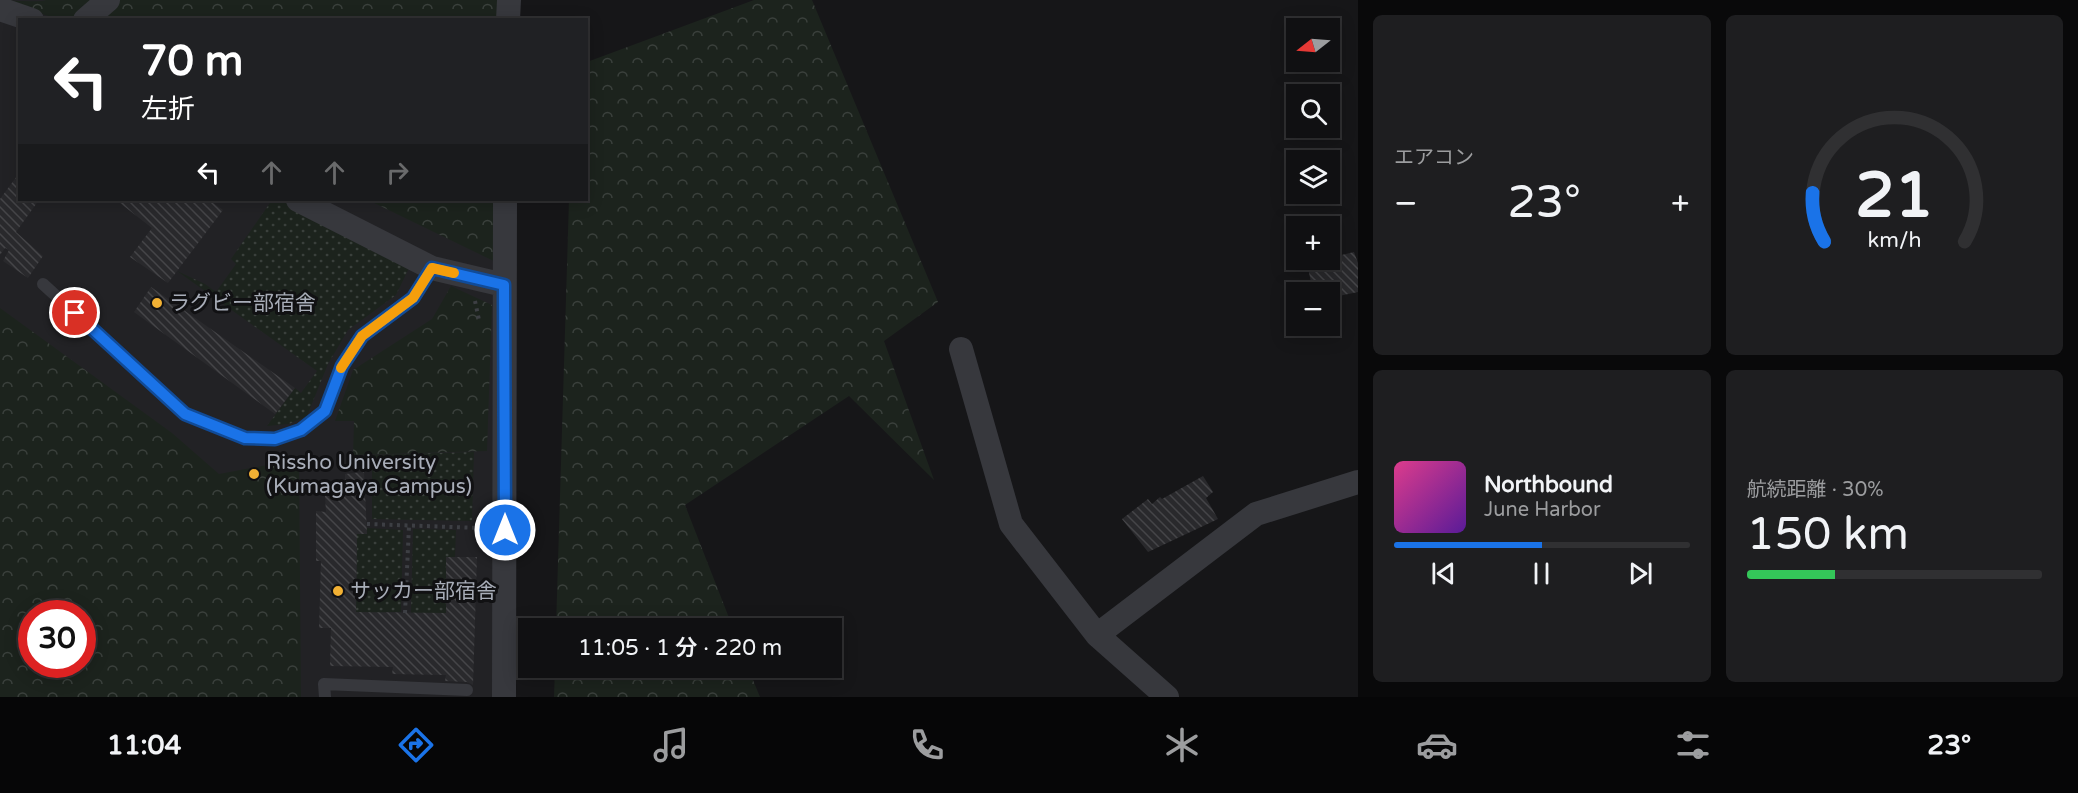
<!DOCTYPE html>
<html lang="ja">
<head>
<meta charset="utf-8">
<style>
  :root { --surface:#101012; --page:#1e1e20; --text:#f1f3f6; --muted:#9c9d9f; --line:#303032; --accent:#1a73e8 }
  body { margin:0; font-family:"Varela Round","Noto Sans JP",sans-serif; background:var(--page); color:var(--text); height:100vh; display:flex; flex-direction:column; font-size:22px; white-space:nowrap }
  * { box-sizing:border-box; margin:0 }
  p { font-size:20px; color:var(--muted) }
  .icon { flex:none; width:33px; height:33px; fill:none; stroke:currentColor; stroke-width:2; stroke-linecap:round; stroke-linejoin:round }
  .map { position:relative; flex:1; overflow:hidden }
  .panel { display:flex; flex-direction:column; gap:15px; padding:15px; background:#09090a; width:720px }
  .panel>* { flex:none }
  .guide { position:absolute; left:18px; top:18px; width:570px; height:183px; border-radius:0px; box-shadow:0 3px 15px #0003,0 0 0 2px var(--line); background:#202124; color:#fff; overflow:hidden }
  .needle { width:39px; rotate:253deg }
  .buttons { position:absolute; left:1286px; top:18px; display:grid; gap:12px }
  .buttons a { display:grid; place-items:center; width:54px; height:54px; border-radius:0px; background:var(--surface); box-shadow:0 3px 15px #0003,0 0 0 2px var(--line); font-size:30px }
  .speed { position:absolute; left:18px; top:600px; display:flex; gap:12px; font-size:30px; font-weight:700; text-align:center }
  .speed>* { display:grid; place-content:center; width:78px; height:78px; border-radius:50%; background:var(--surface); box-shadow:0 3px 15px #0003,0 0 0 2px var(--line); line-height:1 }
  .speed .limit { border:9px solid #d22; background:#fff; color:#111 }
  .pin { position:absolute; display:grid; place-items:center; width:51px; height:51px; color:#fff; margin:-26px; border:3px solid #fff; border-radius:50%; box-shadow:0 2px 6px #0007 }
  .me { position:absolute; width:66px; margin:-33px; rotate:0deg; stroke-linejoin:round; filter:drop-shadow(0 0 4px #0008) }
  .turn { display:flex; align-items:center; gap:21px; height:126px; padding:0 24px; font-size:27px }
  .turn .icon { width:78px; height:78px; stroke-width:2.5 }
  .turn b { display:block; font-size:42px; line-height:51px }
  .lanes { display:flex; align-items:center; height:57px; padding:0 24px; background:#0003; justify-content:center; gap:30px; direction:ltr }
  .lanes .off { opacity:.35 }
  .big { font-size:45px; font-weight:600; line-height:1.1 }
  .panel .widget { flex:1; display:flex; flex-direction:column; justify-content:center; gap:9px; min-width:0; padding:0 21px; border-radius:9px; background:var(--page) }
  .panel .dial { align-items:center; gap:0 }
  .dial svg { height:156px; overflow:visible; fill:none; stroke:var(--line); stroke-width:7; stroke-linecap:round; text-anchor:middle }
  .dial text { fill:var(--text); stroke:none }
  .song { display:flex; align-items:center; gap:18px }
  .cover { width:72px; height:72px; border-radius:9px; background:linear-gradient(135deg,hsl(330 70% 55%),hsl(270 70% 35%)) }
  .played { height:6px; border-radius:3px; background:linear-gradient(90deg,var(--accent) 50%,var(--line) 50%) }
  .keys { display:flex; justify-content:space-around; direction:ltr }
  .heat { display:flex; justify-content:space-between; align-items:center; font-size:33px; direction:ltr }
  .charge { height:9px; border-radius:4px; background:linear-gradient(90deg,#34c759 30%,var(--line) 0) }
  .panel .tiles { flex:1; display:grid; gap:15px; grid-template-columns:repeat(2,1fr) }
  .trip { position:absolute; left:518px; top:618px; width:324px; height:60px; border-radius:0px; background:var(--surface); box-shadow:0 3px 15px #0003,0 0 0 2px var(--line); font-weight:600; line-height:60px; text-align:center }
  .dock { display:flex; height:96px; justify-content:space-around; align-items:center; background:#060607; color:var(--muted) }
  .dock .icon { width:42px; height:42px }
  .dock .active { color:var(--accent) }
  .dock b { font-size:27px; color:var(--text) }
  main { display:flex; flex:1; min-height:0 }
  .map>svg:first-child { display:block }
  .built { fill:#222225; fill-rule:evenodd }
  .green { fill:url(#green-dots) }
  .forest { fill:url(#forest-crowns); fill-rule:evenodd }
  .building { fill:url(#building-back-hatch) }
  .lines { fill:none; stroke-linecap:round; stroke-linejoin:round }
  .path { stroke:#3d3f44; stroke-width:4; stroke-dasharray:3 4.5; stroke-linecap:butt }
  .service { stroke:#37383d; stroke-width:12 }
  .minor { stroke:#37383d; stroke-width:24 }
  .route-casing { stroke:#114b97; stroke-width:15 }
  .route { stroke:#1a73e8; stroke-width:10 }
  .slow { stroke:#f59e0b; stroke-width:10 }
  .poi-dot { fill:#f2b134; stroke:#111113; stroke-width:2 }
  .labels { text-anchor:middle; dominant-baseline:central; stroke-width:6; stroke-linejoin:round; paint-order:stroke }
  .poi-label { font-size:21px; fill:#a8adb8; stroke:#111113; text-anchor:start }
</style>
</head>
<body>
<main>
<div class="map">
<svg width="1358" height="697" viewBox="0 0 1358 697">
  <defs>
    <pattern id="green-dots" width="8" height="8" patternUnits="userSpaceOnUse" patternTransform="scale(1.5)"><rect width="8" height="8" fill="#1c231d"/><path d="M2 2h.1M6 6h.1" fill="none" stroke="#3a403c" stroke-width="1.8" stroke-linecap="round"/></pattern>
    <pattern id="forest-crowns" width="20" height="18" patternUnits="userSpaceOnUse" patternTransform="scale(1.5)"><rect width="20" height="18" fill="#1c231d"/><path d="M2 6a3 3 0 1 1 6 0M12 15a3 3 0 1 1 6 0" fill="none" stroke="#3a403c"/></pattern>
    <pattern id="building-back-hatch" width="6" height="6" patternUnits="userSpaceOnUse" patternTransform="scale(1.5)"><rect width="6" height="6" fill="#29292c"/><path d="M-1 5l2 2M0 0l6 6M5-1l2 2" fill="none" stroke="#454548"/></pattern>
  </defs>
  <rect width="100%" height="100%" fill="#161618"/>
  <path class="built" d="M0,0H517V20H20V200H512L501,697H0ZM32,614H82V664H32Z"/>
  <path class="green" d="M272,200H280L410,266L396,295L348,330L328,364L307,416L289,424L267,426L295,388L301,393L317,371L177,271L205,284L216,292L236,264L231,259Z
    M474,452L472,521L372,519V455Z
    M367,528L403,530L401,612H386V619L356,621L357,534H367Z
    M413,529L456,530L455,557H446V644L411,613Z"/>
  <path class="forest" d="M0,0C11,0 38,3 46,0H505V19L62,20L8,4Z
    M754,0H812L938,302L884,341L934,480L849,396L685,505L733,628H556L569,200H586L587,62Z
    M368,200H507L508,268Z
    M451,286L492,305L487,451L353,455L354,421H335L353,370L432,319Z
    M0,308L172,433L219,474L299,459L301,697H0ZM32,614H82V664H32Z
    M555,668H748L760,697H554Z"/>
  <path class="building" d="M20,172V200H39L16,232L43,256L28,278L3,261L9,250L5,248L0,255V199Z
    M116,200H209L223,210L168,283L130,257L152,228Z
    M1354,252L1358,263V292L1329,298V292H1313L1307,263L1329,260V258Z
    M151,287L295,388L275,414L134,312Z
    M364,472L367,534H357L356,612L446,613V557H477L473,685L467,682L445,681L446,675L392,674L393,667L330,666L331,628H319L321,561H316V511L326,512L325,496H345V474Z
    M1203,476L1213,492L1206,498L1218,519L1148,552L1122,519L1148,499L1152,504L1160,497L1162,499Z"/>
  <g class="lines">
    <path class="path" d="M475,301L479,320
      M367,524L481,528
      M405,613L409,526"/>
    <path class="service" d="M43,284L185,414L245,438L275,439L301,430L325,412L342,366L362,336L413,298L432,268
      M325,697L324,684L467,690"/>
    <path class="minor" d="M0,9L32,20
      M85,20L108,0
      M508,20L509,0
      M298,200L432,268L504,285
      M961,349L1011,524L1097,635L1167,697
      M1097,635L1256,514L1358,482
      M504,697L505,200"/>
  </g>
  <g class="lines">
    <defs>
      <path id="route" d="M75,313L185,414L245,438L275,439L301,430L325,411L342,366L362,336L413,298L432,268L504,285L505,530"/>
    </defs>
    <use href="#route" class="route-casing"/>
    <use href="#route" class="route"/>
    <path class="slow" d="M341,368L362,336L413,298L432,268L454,273"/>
  </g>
  <g class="poi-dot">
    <circle cx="157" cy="303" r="6"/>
    <circle cx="254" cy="474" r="6"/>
    <circle cx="338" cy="591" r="6"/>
  </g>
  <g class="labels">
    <g class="poi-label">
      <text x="169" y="303">ラグビー部宿舎</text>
      <text x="266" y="462">Rissho University<tspan x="266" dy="24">(Kumagaya Campus)</tspan></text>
      <text x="350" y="591">サッカー部宿舎</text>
    </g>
  </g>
</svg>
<div class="buttons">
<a><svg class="needle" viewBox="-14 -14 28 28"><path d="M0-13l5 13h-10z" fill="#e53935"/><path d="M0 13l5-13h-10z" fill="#9c9d9f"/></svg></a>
<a><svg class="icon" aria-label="search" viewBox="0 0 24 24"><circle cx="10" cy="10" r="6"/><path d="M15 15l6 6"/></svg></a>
<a><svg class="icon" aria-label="layers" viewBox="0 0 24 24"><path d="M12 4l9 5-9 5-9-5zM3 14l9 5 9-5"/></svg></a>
<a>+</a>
<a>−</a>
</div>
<div class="speed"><div class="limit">30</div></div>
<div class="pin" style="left:75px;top:313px;background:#d93025"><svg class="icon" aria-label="arrive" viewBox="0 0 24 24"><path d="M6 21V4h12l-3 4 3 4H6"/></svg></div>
<svg class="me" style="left:505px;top:530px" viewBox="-20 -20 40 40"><circle r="17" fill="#1a73e8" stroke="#fff" stroke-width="3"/><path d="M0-11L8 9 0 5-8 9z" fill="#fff"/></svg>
<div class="trip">11:05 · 1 分 · 220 m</div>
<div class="guide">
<div class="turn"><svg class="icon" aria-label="left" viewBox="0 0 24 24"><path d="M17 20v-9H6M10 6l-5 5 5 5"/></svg><div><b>70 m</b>左折</div></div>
<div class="lanes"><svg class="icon" aria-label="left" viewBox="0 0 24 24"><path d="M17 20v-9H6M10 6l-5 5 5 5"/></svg><svg class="icon off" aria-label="ahead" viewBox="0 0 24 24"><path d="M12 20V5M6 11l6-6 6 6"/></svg><svg class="icon off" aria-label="ahead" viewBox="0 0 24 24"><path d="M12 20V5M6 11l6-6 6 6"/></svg><svg class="icon off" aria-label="right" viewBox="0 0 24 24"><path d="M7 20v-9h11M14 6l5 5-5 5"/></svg></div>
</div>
</div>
<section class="panel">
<div class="tiles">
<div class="widget"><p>エアコン</p>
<div class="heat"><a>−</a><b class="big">23°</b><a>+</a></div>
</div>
<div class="widget dial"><svg viewBox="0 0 100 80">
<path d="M14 69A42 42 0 1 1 86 69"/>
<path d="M14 69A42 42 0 0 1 8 44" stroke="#1a73e8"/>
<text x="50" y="56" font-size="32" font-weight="700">21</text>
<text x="50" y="72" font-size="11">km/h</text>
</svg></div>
<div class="widget">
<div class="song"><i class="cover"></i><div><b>Northbound</b><p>June Harbor</p></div></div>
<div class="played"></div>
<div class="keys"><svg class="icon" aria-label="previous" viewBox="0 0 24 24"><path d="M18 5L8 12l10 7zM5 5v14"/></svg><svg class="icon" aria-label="pause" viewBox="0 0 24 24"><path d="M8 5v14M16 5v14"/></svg><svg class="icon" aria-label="next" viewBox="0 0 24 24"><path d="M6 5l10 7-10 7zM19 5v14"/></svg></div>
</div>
<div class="widget"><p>航続距離 · 30%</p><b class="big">150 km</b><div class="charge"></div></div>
</div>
</section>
</main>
<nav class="dock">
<b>11:04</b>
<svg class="icon active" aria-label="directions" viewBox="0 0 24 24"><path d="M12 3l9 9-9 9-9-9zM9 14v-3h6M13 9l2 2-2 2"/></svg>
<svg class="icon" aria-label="music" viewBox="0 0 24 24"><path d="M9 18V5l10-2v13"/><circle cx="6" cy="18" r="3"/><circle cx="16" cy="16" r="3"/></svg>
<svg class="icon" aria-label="phone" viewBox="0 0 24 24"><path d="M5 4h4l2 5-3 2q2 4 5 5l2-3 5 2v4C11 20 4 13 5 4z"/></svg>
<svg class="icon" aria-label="climate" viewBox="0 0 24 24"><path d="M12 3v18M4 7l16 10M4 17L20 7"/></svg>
<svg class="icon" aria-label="car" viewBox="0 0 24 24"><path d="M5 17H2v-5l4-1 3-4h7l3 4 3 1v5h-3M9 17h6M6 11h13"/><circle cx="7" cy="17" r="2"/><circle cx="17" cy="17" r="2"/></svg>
<svg class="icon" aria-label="filters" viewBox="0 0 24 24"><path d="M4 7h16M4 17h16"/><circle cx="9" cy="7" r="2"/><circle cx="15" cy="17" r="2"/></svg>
<b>23°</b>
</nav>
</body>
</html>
